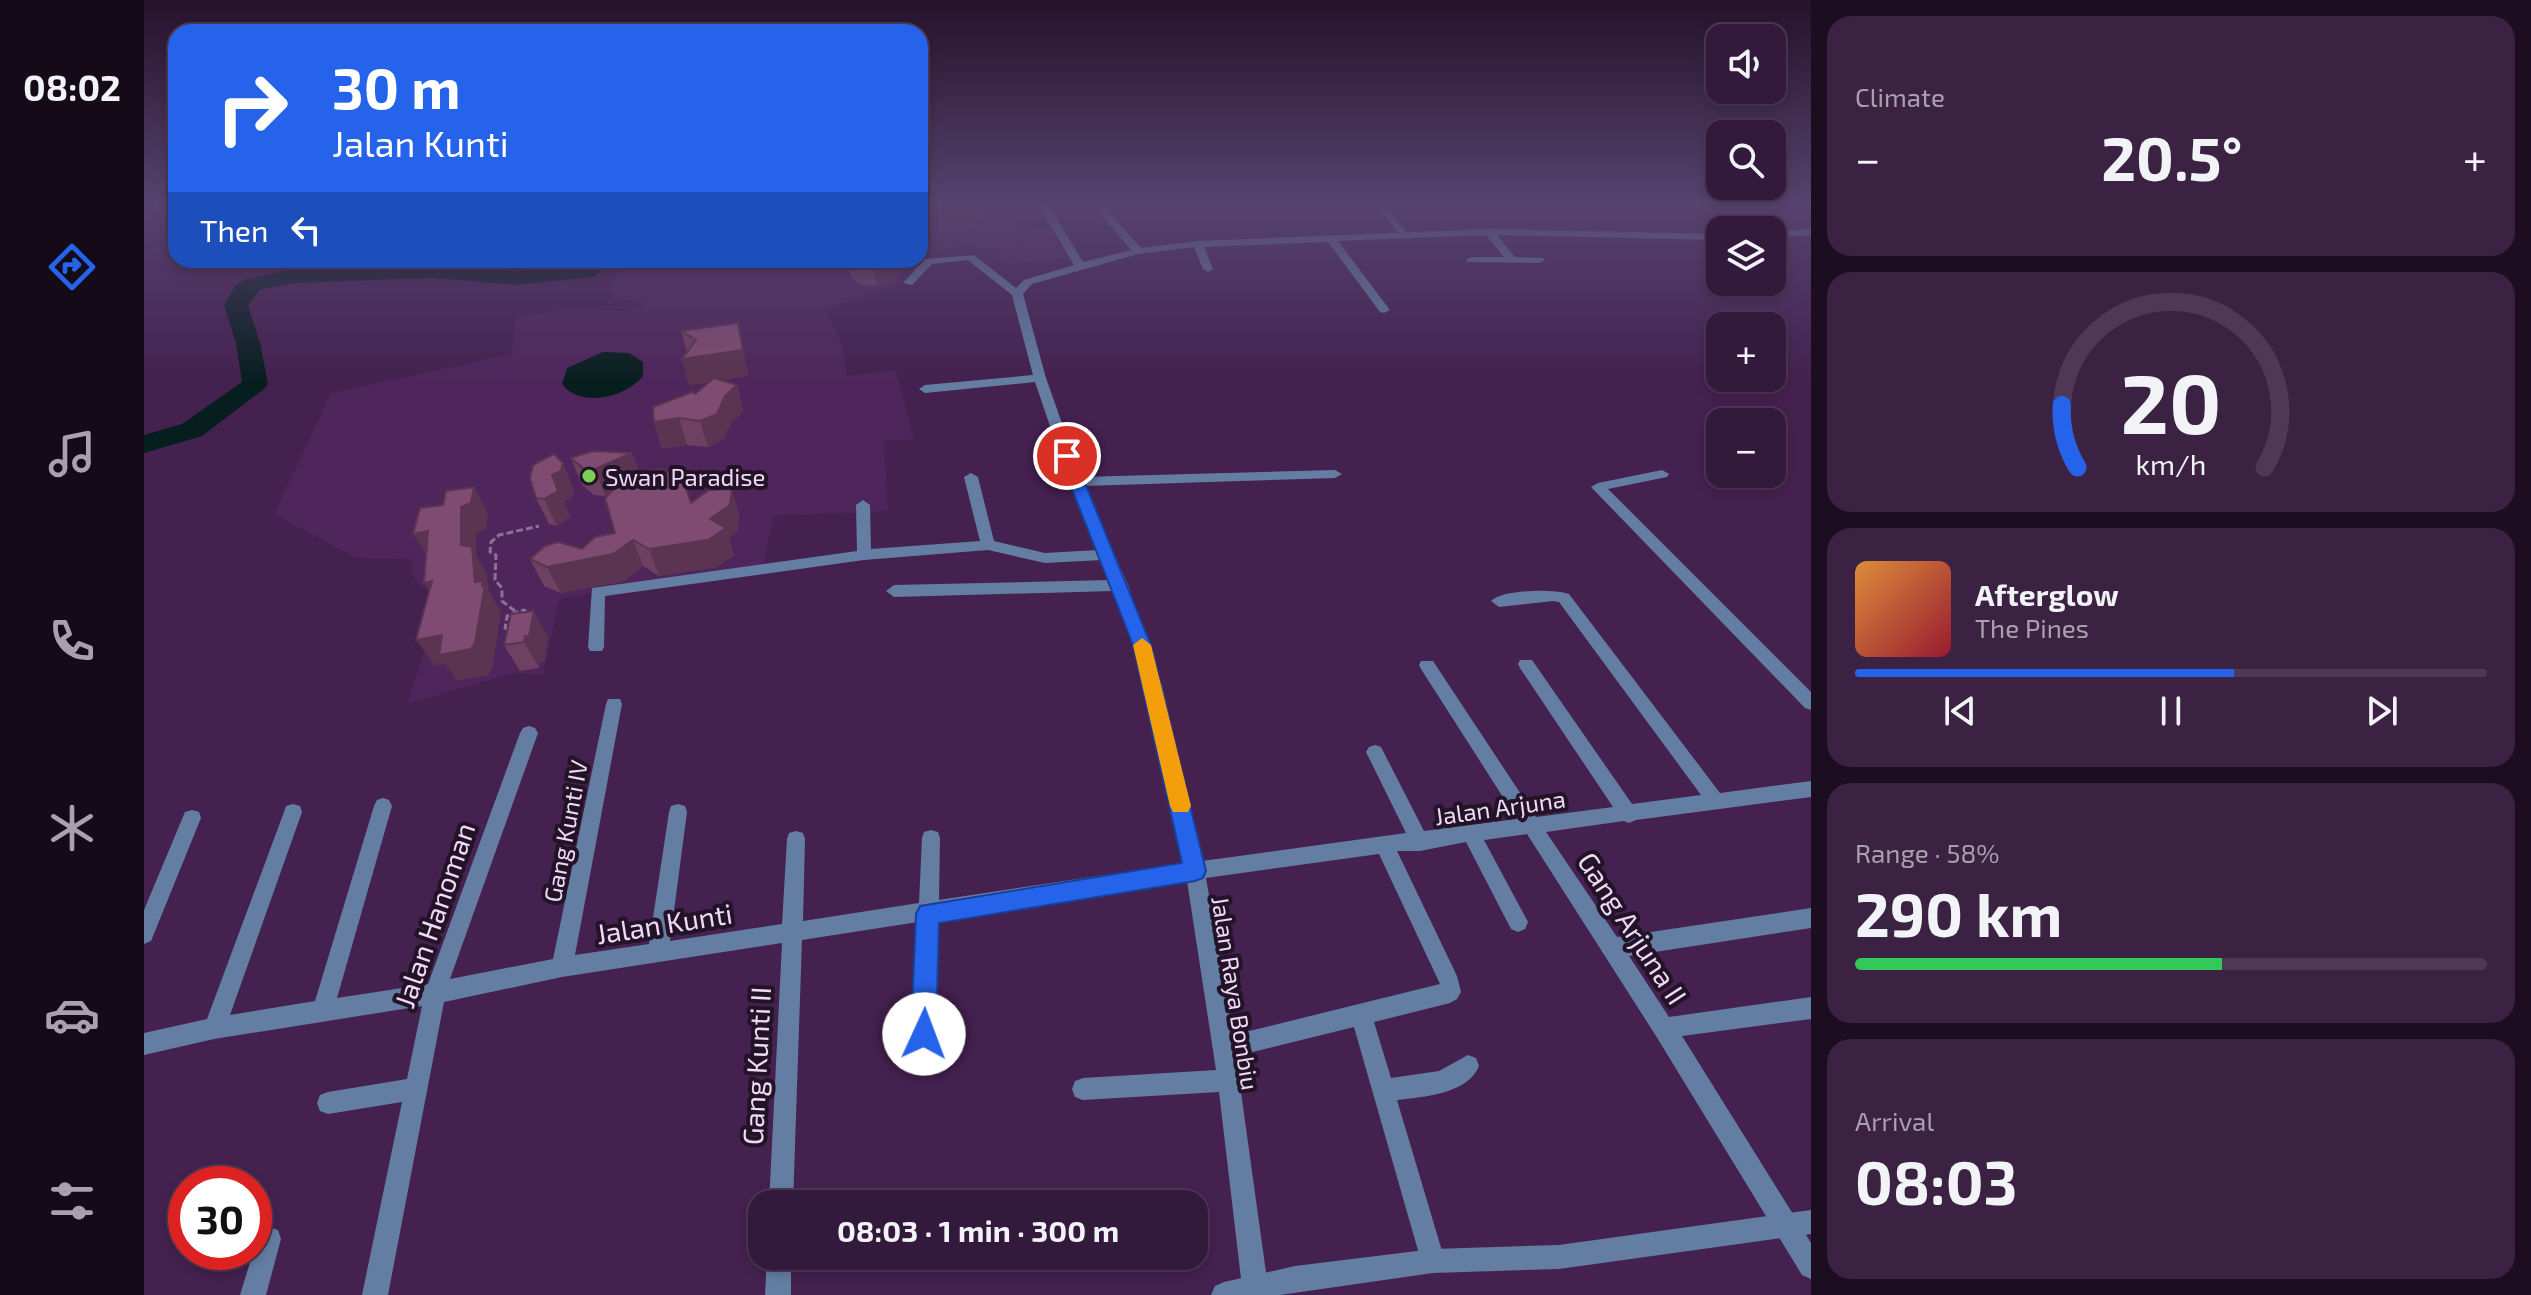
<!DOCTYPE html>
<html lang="en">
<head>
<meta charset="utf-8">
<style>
  :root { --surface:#33193b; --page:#3b2242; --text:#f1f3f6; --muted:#a9a0af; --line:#4e3855; --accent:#2563eb }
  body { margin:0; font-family:"Exo 2",sans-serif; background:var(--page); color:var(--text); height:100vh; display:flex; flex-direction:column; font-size:30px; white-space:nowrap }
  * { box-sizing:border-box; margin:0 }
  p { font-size:26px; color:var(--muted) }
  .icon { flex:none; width:44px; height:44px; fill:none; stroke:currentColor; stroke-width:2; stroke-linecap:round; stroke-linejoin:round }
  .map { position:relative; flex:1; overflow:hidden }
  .details { display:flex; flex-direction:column; gap:16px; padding:16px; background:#1c0e20; width:720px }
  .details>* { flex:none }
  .guide { position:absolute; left:24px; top:24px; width:760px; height:244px; border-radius:24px; box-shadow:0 4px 12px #0003,0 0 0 2px var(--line); background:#2563eb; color:#fff; overflow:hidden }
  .fabs { position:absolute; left:1562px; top:24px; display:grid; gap:16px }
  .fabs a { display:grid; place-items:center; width:80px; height:80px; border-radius:16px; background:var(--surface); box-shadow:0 4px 12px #0003,0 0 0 2px var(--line); font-size:40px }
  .speed { position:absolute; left:24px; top:1166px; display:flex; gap:16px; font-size:40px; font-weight:700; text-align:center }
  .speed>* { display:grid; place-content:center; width:104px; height:104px; border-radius:50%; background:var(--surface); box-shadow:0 4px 12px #0003,0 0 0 2px var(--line); line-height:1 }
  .speed .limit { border:12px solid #d22; background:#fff; color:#111 }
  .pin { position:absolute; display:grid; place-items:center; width:68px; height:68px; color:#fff; margin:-34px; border:4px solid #fff; border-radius:50%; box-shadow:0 2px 8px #0007 }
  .me { position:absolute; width:88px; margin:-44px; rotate:2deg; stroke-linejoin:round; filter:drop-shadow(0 0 6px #0008) }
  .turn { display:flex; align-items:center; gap:28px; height:168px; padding:0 32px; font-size:36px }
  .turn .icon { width:104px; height:104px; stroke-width:2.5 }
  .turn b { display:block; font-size:56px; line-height:68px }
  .then { display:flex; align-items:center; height:76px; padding:0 32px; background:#0003; gap:16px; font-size:30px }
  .big { font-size:60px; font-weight:700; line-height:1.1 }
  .details .tile { flex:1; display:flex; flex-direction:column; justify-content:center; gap:12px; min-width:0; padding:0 28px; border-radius:24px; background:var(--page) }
  .details .dial { align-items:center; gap:0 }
  .dial svg { height:208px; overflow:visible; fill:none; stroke:var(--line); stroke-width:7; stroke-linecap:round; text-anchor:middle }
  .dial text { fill:var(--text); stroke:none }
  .song { display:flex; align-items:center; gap:24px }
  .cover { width:96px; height:96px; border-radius:12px; background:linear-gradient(135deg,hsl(30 70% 55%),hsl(350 70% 35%)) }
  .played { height:8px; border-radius:4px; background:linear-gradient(90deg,var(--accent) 60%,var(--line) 60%) }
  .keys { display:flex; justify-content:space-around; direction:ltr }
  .heat { display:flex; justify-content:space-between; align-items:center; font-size:44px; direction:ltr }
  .charge { height:12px; border-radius:6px; background:linear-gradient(90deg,#34c759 58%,var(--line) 0) }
  .trip { position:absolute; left:604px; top:1190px; width:460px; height:80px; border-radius:24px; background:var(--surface); box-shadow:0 4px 12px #0003,0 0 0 2px var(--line); font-weight:700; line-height:80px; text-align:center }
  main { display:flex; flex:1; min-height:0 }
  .dock { display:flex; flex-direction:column; width:144px; justify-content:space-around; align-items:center; background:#140a18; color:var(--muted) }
  .dock .icon { width:56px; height:56px }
  .dock .selected { color:var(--accent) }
  .dock b { font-size:36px; color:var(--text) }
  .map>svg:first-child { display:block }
  .built { fill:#4e265b }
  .water { fill:#071e1e }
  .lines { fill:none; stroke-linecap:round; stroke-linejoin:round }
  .river { fill:#071e1e; fill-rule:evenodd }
  .path { stroke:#8d7097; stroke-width:3; stroke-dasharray:7 3; stroke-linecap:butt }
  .service { stroke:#647ea3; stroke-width:7 }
  .minor { fill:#647ea3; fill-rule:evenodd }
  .tertiary { fill:#647ea3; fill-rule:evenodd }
  .wall { fill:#6e4062 }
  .shaded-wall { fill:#5a3450 }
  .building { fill:#804b72; stroke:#5a3450; stroke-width:2 }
  .route { fill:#2563eb; stroke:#184099; stroke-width:2 }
  .slow { fill:#f59e0b }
  .poi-dot { fill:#7cd155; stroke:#221327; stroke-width:3 }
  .labels { text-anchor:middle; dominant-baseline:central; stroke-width:8; stroke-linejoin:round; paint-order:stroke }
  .poi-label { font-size:24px; fill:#eed9f6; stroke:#221327; text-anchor:start }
  .street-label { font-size:24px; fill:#eed9f6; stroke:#221327 }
  .near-street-label { font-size:28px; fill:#eed9f6; stroke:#221327 }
</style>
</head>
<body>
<main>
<nav class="dock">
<b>08:02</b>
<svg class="icon selected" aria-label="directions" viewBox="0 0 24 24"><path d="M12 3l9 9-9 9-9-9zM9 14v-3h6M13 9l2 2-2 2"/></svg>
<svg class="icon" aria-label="music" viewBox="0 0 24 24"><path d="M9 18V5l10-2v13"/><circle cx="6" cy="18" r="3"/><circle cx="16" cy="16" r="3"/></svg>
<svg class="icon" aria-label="phone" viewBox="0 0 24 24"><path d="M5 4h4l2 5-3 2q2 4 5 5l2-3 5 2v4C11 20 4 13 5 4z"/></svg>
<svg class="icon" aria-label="climate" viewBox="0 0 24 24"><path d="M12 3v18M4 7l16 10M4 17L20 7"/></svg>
<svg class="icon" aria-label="car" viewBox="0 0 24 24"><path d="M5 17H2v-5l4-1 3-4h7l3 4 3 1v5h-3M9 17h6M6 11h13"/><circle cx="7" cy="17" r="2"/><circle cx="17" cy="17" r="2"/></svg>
<svg class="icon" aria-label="filters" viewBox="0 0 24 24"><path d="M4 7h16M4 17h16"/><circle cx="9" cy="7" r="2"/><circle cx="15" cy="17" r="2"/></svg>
</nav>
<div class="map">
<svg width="1667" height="1295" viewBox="0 0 1667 1295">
  <rect width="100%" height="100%" fill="#44214f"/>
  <path class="built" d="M776,201H864L873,229L907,228L924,258L860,264L850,251L830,248L829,244L781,255L783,259L757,284L680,309L698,345L703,376L752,370L770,439L740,441L744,511L630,516L619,565L415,599L399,675L369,673L263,704L283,644L287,614L283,590L272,582L267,569L268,559L212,558L130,514L187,393L368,354L371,317L428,309L479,311L496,307L499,301L470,299L468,290L470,277L501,260H599L619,267L639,268L653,260H776Z"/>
  <path class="water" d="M459,352L485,353L499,362V376C482,397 437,409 418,384L423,368Z"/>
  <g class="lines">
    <path class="river" d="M443,260H467L450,277L372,285L287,278L151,283L115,290L104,306L116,343L124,384L120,389L58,436L0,453V435L38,424L98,382L92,343L80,306L91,286L100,280L151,269L287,264L372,271L436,266Z"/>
    <path class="path" d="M380,610L388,617C382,628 373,632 361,628L363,616Z
      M371,611L358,601V588L351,580L352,555L346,552L347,542L355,535L395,526"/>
    <path class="service" d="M1234,201L1259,234"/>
    <path class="minor" d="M860,201H879L864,205Z
      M892,201H902L939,262L987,250L955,212L960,202L990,201L967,206L965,212L997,248L1054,241L1345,229L1576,234V240L1353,235L1371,257L1400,258L1401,260L1396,263L1323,262L1322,260L1327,257H1360L1342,235L1194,241L1246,310L1240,313L1236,312L1184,242L1060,247L1069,269L1064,272L1059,269L1050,247L994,254L888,284L879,294L902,378L937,477L1191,470L1198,474L1191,478L941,486L984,585L1018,685L1058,861L1262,833L1222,752L1225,747L1231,745L1237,747L1280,831L1373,819L1277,669L1275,665L1277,661H1289L1392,817L1469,807L1376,668L1374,664L1376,660H1388L1488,804L1557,795L1415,602L1409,601L1355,607L1347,601C1359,589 1409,589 1425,594L1576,793L1667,781V797L1492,820L1485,823L1480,821L1402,832L1473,937L1667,908V928L1485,956L1525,1017L1667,997V1019L1538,1036L1667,1243V1279L1658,1275L1512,1036L1383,834L1340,840L1384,922L1381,929L1374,932L1367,929L1322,842L1276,851H1253L1313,976L1317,992L1313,999L1306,1003L1230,1022L1247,1078L1295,1071L1324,1055L1332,1058L1335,1066C1324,1094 1279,1097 1253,1100L1301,1261L1298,1270L1289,1273L1280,1270L1277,1261L1210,1027L1092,1056L1124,1287L1120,1295H1102L1098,1287L1075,1092L939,1100L931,1097L928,1089L931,1081L939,1078L1072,1070L1043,881L794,919L791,1034L788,1042L780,1045L772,1042L769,1034L774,922L658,940L649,1204H625L638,943L418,977L300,1002L244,1295H218L258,1102L184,1114L176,1111L173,1103L176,1095L184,1092L263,1079L278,1006L70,1039L0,1055V1033L63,1019L140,812L142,806L149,804L156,806L158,812L86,1015L171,1001L230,806L233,800L239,798L245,800L248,806L193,998L284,984L376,733L379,728L385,726L391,728L394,733L306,979L409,959L462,704L464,699H476L478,704L431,955L505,944L525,812L527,806L534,804L541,806L543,812L526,941L638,924L643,839L645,833L652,831L659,833L661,839L659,921L775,903L778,838L780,832L787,830L794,832L796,838L795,900L1040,863L1002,685L970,591L750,597L742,591L750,585L966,580L958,560L901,563L844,550L720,560L461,596L460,647L458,651H446L444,647L448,588L713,551L712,505L719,500L726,505L727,549L836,541L820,477L827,473L834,477L850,541L901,553L954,550L925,482L891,382L781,393L775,389L781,385L889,375L868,295L824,260L788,264L768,285L759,283L781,259L830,255L872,288L880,280L930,265ZM1235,854L1296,984L1089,1035L1062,878Z
      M1667,229V235L1628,238V232Z
      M1518,470L1525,474L1523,477L1464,489L1667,692V710L1661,708L1447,487L1454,483Z
      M48,810L55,812L57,818L7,941L0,944V910L41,812Z
      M125,1227L134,1230L137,1239L122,1295H96L116,1230Z
      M623,1256H647V1295H621Z"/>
    <path class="tertiary" d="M1667,1210V1234L1415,1269L1289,1273L1136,1295H1067L1071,1286L1080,1282L1151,1266L1289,1249L1415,1245Z"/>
  </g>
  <path class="wall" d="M705,260H756L757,272L751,281L732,286L715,284L706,276Z
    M594,323L604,376L578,380L593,385L599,412L587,423L579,440L564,447L543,445L518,449L510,422L551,394L565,382L545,385L538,359L543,352L537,331Z
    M488,453L496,474L547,503L588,489L595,516L593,532L585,538L590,555L573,567L515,576L499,566L480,581L417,593L400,586L386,559L438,549L471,533L461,496L450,495L438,485L427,458Z
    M430,490L428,497L420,502L426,517L413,526L405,524L392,498Z
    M404,637L400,662H396L395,668L376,671L360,645Z"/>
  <path class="shaded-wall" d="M829,201H841V215L828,226L795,233L794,208Z
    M734,260H756L757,272L751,281L732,286L730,261Z
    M594,323L604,376L545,385L538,359Z
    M593,385L599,412L587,423L579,440L564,447L556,421Z
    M535,418L543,445L518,449L510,422Z
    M488,453L498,479L461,496L451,469Z
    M419,463L430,490L428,497L420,502L426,517L413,526L400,499L408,475Z
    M330,487L344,514L342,529L332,534V556L343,574L345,591L357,612L348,669L344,675L313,681L301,664L291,666L272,640L317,545V507Z
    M588,489L595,516L593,532L585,538L590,555L573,567L515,576L505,549Z
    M284,531L286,560L269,534Z
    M489,540L499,566L480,581L417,593L403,567Z
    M288,581L297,609L280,583Z
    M390,611L404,637L400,662H396L395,668L380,642Z"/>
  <path class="building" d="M799,201H829L794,208Z
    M594,323L599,350L538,359L552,340L537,331Z
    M570,378L593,385L581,396L573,414L556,421L535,418L510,422L509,407L548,392L551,394Z
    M449,451L488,453L451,469L439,468L427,458Z
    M410,454L419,463L417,471L408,475L414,491L400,499L392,498L386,478L389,465Z
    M514,469L538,477L547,503L565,490L588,489L586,505L566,519L582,528L564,540L505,549L489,540L469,554L403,567L386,559L401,546L414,542L438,549L451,537L471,533L461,498L480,479Z
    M330,487L327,503L317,507V545L328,547L331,582L339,581L338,586L341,585L331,643L327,649L295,655L298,635L272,640L288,581L280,583L284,531L269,534L276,508L299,505L302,491Z
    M390,611L385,636H381L380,642L360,645L367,614Z"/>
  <linearGradient id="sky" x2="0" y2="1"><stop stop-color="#25122b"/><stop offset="0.53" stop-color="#56436e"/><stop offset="1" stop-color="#56436e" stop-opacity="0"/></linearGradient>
  <rect width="1667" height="382" fill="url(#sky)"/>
  <path class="route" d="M923,451L930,456L1007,645L1062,871L1059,878L1051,881L795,923L792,1034L789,1042L780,1046L771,1042L767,1034L772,914L776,906L1038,863L989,645L915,456Z"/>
  <path class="slow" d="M998,638L1007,645L1047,806L1044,812H1029L1026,806L989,645Z"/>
  <circle class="poi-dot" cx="445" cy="476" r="8"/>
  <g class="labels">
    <g class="poi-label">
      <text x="461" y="476">Swan Paradise</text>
    </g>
    <g class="street-label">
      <text transform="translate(1356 807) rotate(-8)">Jalan Arjuna</text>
      <text transform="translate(421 831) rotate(-79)">Gang Kunti IV</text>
      <text transform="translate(1092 993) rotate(81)">Jalan Raya Bonbiu</text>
    </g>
    <g class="near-street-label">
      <text transform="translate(290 915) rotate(-71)">Jalan Hanoman</text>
      <text transform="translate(520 923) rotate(-9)">Jalan Kunti</text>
      <text transform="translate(1489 928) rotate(57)">Gang Arjuna II</text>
      <text transform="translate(612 1066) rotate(-87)">Gang Kunti II</text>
    </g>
  </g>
</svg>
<div class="fabs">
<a><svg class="icon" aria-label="sound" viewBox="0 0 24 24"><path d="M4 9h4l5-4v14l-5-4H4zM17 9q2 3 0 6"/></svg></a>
<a><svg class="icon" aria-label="search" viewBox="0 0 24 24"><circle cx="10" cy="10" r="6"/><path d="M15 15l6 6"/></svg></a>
<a><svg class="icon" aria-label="layers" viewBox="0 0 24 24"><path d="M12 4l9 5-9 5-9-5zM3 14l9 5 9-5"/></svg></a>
<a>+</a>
<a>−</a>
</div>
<div class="speed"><div class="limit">30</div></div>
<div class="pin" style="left:923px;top:456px;background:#d93025"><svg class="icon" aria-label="arrive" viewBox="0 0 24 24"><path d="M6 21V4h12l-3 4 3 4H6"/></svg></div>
<svg class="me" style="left:780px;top:1034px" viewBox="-20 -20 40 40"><circle r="19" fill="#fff"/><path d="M0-13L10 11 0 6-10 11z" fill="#2563eb"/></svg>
<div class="trip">08:03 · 1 min · 300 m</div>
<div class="guide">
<div class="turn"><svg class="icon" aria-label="right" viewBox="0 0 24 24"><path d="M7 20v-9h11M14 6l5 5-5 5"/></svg><div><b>30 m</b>Jalan Kunti</div></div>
<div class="then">Then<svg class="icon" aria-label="left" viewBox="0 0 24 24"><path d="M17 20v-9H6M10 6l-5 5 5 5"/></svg></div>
</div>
</div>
<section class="details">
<div class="tile"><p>Climate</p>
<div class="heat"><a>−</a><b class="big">20.5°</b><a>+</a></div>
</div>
<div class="tile dial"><svg viewBox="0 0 100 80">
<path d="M14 69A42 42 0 1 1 86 69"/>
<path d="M14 69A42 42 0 0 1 8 45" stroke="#2563eb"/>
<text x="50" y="56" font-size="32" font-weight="700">20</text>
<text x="50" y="72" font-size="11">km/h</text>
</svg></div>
<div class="tile">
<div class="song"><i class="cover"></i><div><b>Afterglow</b><p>The Pines</p></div></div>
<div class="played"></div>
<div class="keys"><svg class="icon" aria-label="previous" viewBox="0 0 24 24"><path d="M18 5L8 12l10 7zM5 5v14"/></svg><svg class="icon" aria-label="pause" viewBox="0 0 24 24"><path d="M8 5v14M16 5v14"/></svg><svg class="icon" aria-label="next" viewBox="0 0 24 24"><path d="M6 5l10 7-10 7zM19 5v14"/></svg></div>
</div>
<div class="tile"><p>Range · 58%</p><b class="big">290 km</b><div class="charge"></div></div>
<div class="tile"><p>Arrival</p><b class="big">08:03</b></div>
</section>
</main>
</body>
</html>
